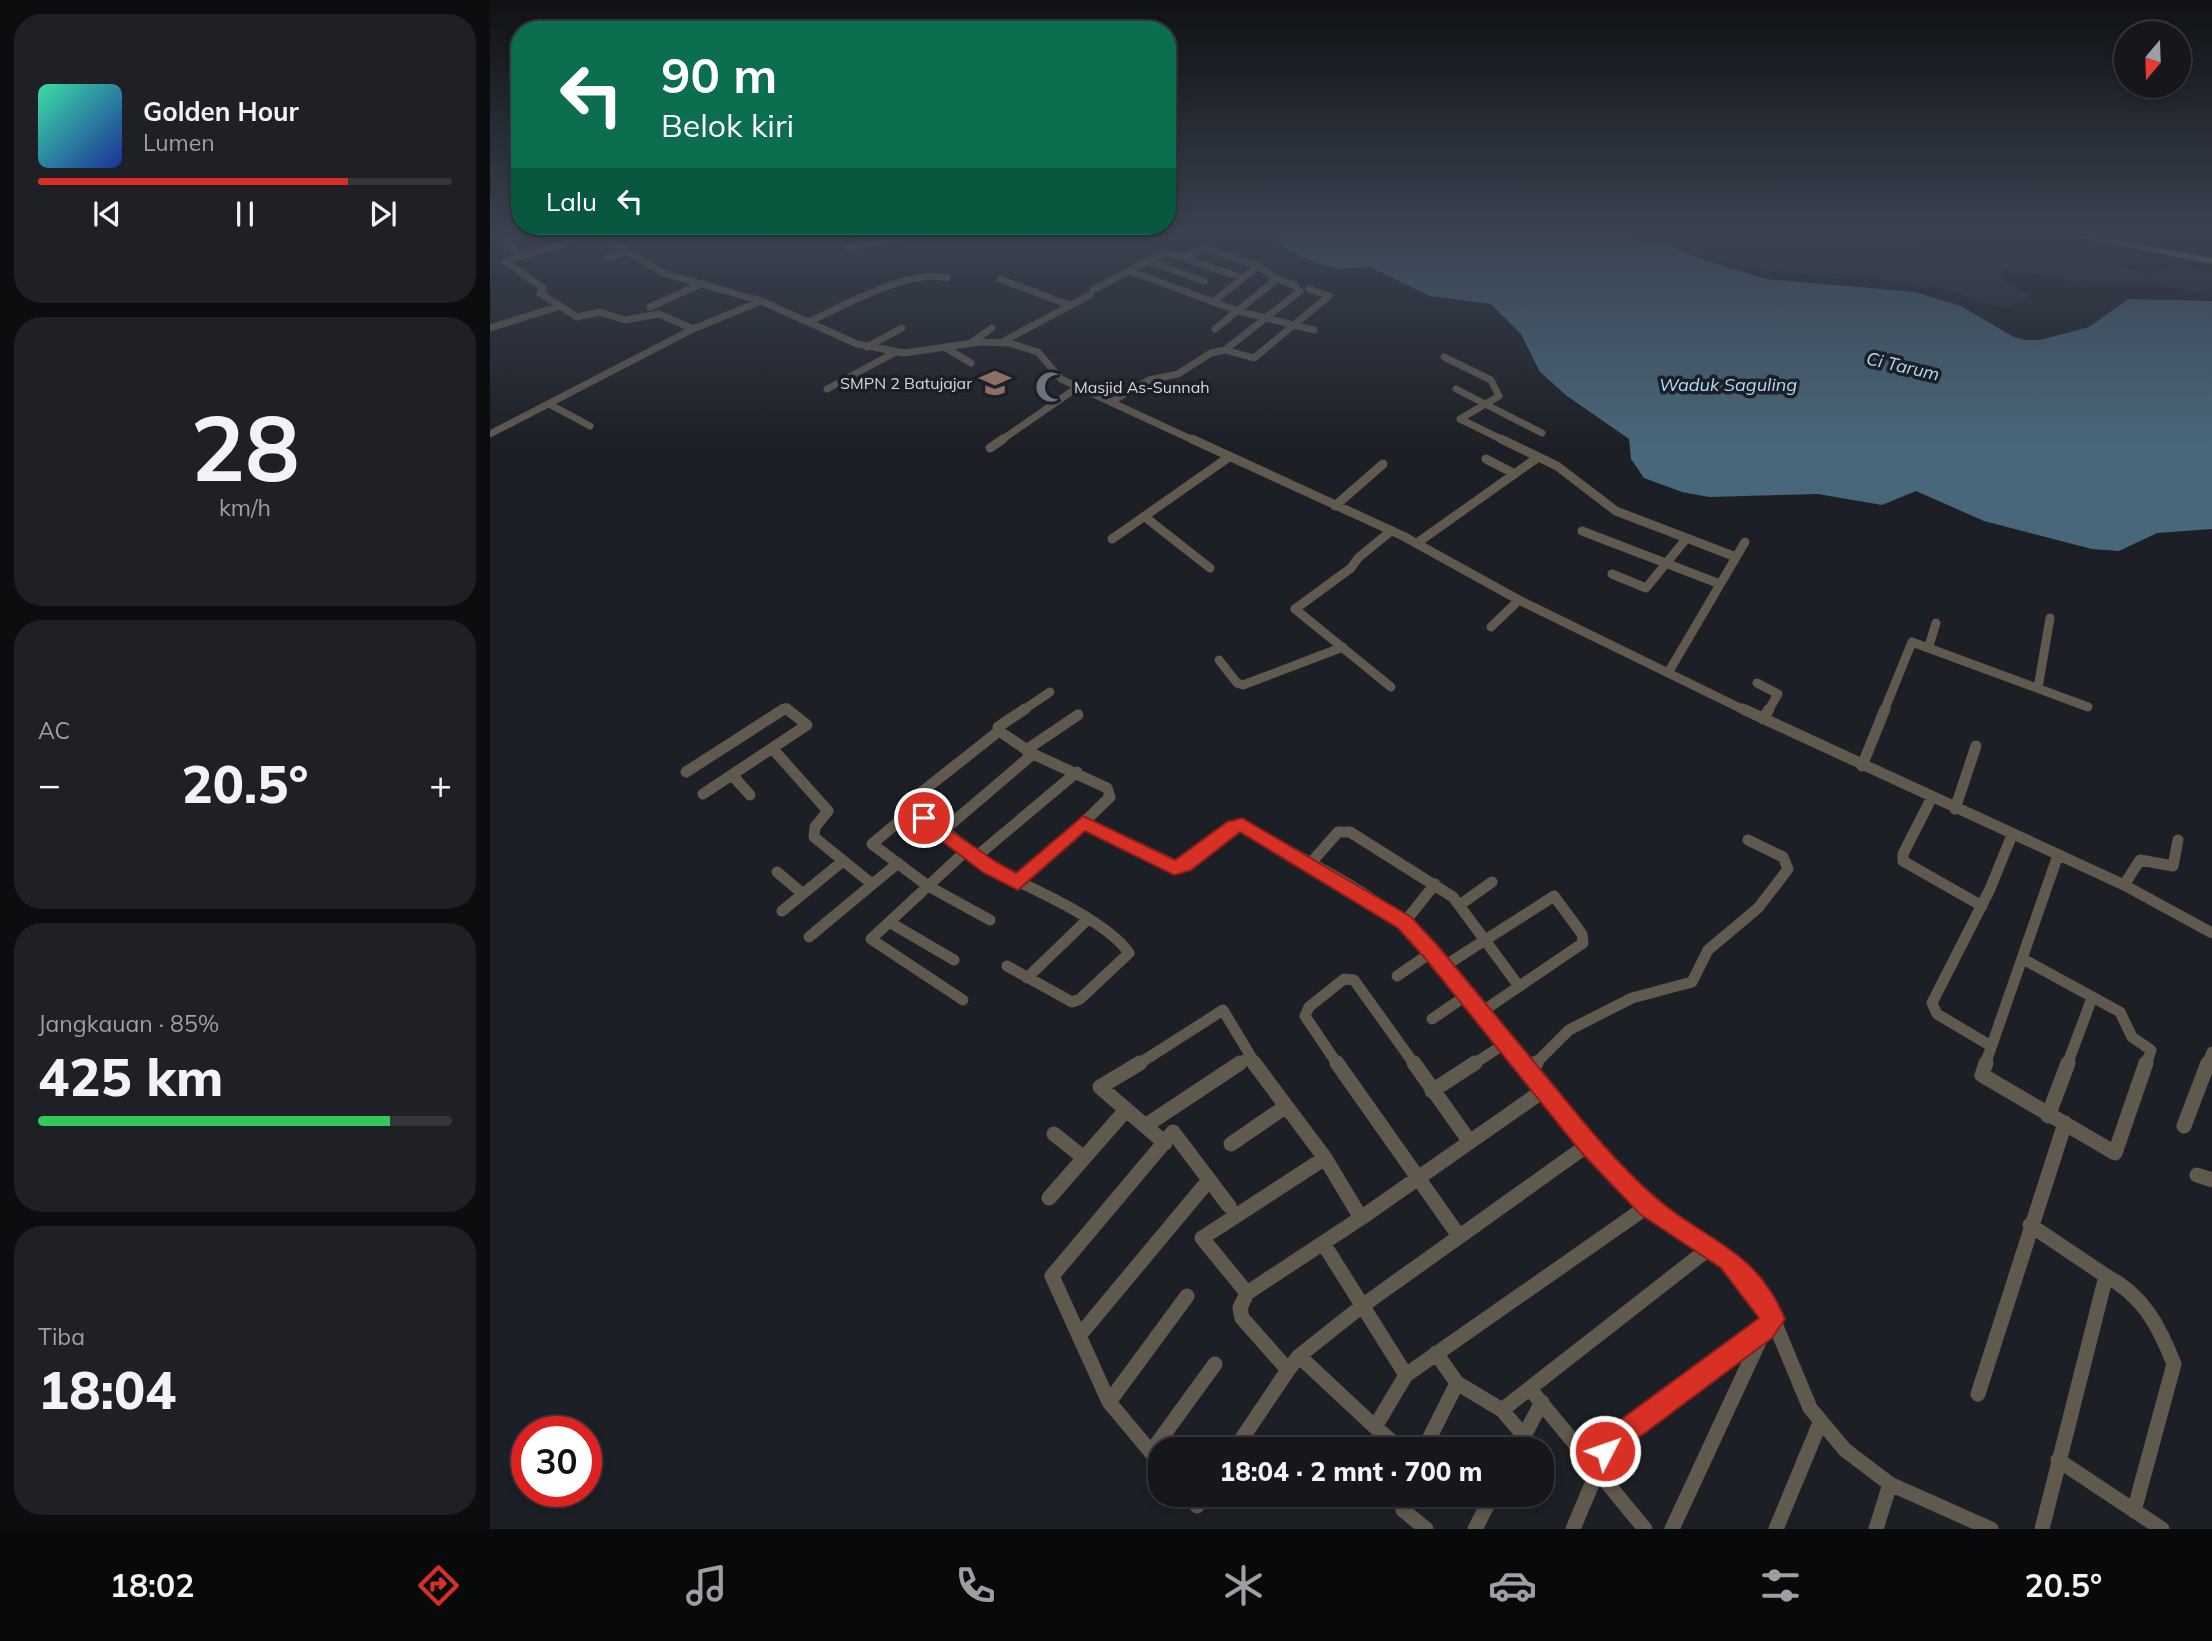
<!DOCTYPE html>
<html lang="id">
<head>
<meta charset="utf-8">
<style>
  :root { --surface:#15171c; --page:#1e2025; --text:#f1f3f6; --muted:#9d9fa3; --line:#34363b; --accent:#d93025 }
  body { margin:0; font-family:Mulish,sans-serif; background:var(--page); color:var(--text); height:100vh; display:flex; flex-direction:column; font-size:26px; white-space:nowrap }
  * { box-sizing:border-box; margin:0 }
  p { font-size:23px; color:var(--muted) }
  .icon { flex:none; width:38px; height:38px; fill:none; stroke:currentColor; stroke-width:2; stroke-linecap:round; stroke-linejoin:round }
  .map { position:relative; flex:1; overflow:hidden }
  .details { display:flex; flex-direction:column; gap:14px; padding:14px; background:#0c0d0f; width:490px }
  .details>* { flex:none }
  .hud { position:absolute; left:21px; top:21px; width:665px; height:214px; border-radius:28px; box-shadow:0 4px 10px #0003,0 0 0 2px var(--line); background:#0b6e4f; color:#fff; overflow:hidden }
  .needle { width:46px; rotate:199deg }
  .fabs { position:absolute; left:1624px; top:21px; display:grid; gap:14px }
  .fabs a { display:grid; place-items:center; width:77px; height:77px; border-radius:50%; background:var(--surface); box-shadow:0 4px 10px #0003,0 0 0 2px var(--line); font-size:35px }
  .speed { position:absolute; left:21px; top:1416px; display:flex; gap:14px; font-size:35px; font-weight:700; text-align:center }
  .speed>* { display:grid; place-content:center; width:91px; height:91px; border-radius:50%; background:var(--surface); box-shadow:0 4px 10px #0003,0 0 0 2px var(--line); line-height:1 }
  .speed .limit { border:10px solid #d22; background:#fff; color:#111 }
  .pin { position:absolute; display:grid; place-items:center; width:60px; height:60px; color:#fff; margin:-30px; border:4px solid #fff; border-radius:50%; box-shadow:0 2px 7px #0007 }
  .me { position:absolute; width:77px; margin:-38px; rotate:49deg; stroke-linejoin:round; filter:drop-shadow(0 0 5px #0008) }
  .turn { display:flex; align-items:center; gap:24px; height:147px; padding:0 35px; font-size:32px }
  .turn .icon { width:91px; height:91px; stroke-width:2.5 }
  .turn b { display:block; font-size:49px; line-height:60px }
  .then { display:flex; align-items:center; height:66px; padding:0 35px; background:#0003; gap:14px; font-size:26px }
  .big { font-size:52px; font-weight:800; line-height:1.1 }
  .details .widget { flex:1; display:flex; flex-direction:column; justify-content:center; gap:10px; min-width:0; padding:0 24px; border-radius:28px; background:var(--page) }
  .details .dial { align-items:center; gap:0 }
  .dial b { font-size:91px; line-height:1 }
  .song { display:flex; align-items:center; gap:21px }
  .cover { width:84px; height:84px; border-radius:10px; background:linear-gradient(135deg,hsl(160 70% 55%),hsl(230 70% 35%)) }
  .played { height:7px; border-radius:4px; background:linear-gradient(90deg,var(--accent) 75%,var(--line) 75%) }
  .keys { display:flex; justify-content:space-around; direction:ltr }
  .heat { display:flex; justify-content:space-between; align-items:center; font-size:38px; direction:ltr }
  .charge { height:10px; border-radius:5px; background:linear-gradient(90deg,#34c759 85%,var(--line) 0) }
  .trip { position:absolute; left:658px; top:1437px; width:406px; height:70px; border-radius:28px; background:var(--surface); box-shadow:0 4px 10px #0003,0 0 0 2px var(--line); font-weight:800; line-height:70px; text-align:center }
  .tab-bar { display:flex; height:112px; justify-content:space-around; align-items:center; background:#08090b; color:var(--muted) }
  .tab-bar .icon { width:49px; height:49px }
  .tab-bar .current { color:var(--accent) }
  .tab-bar b { font-size:32px; color:var(--text) }
  main { display:flex; flex:1; min-height:0 }
  .map>svg:first-child { display:block }
  .green { fill:#272f3f }
  .water { fill:#49677a }
  .lines { fill:none; stroke-linecap:round; stroke-linejoin:round }
  .street-far3 { stroke:#60594d; stroke-width:7 }
  .street-far2 { stroke:#60594d; stroke-width:9 }
  .street-far1 { stroke:#60594d; stroke-width:11 }
  .street { stroke:#60594d; stroke-width:15 }
  .secondary { fill:#857a67; fill-rule:evenodd }
  .route { fill:#d93025; stroke:#8d1f18; stroke-width:2 }
  .labels { text-anchor:middle; dominant-baseline:central; stroke-width:7; stroke-linejoin:round; paint-order:stroke }
  .far-poi-label { font-size:16px; fill:#d6d8dd; stroke:#1c1f25; text-anchor:end }
  .far-water-label { font-size:18px; font-style:italic; fill:#aedbf7; stroke:#1c1f25 }
</style>
</head>
<body>
<main>
<section class="details">
<div class="widget">
<div class="song"><i class="cover"></i><div><b>Golden Hour</b><p>Lumen</p></div></div>
<div class="played"></div>
<div class="keys"><svg class="icon" aria-label="previous" viewBox="0 0 24 24"><path d="M18 5L8 12l10 7zM5 5v14"/></svg><svg class="icon" aria-label="pause" viewBox="0 0 24 24"><path d="M8 5v14M16 5v14"/></svg><svg class="icon" aria-label="next" viewBox="0 0 24 24"><path d="M6 5l10 7-10 7zM19 5v14"/></svg></div>
</div>
<div class="widget dial"><b>28</b><p>km/h</p></div>
<div class="widget"><p>AC</p>
<div class="heat"><a>−</a><b class="big">20.5°</b><a>+</a></div>
</div>
<div class="widget"><p>Jangkauan · 85%</p><b class="big">425 km</b><div class="charge"></div></div>
<div class="widget"><p>Tiba</p><b class="big">18:04</b></div>
</section>
<div class="map">
<svg width="1722" height="1529" viewBox="0 0 1722 1529">
  <rect width="100%" height="100%" fill="#1c1f25"/>
  <path class="green" d="M1173,234L1392,236L1431,246H1450L1465,254L1488,252L1533,264L1535,259L1519,253L1565,246L1571,251L1655,273C1669,273 1676,264 1689,264C1701,264 1709,273 1722,272V295L1679,286L1576,280L1514,269L1509,277L1539,295L1530,303L1516,307L1482,300L1468,292L1448,288L1415,285L1387,279L1341,278L1262,268L1202,251Z"/>
  <path class="water" d="M369,234H462L358,251L354,247Z
    M784,234H1144L1146,244H1176L1217,261L1276,279L1425,292L1471,306L1522,336L1534,340H1550L1599,327L1638,299L1722,301V529L1667,533L1629,551L1602,549L1494,521L1426,491L1392,505L1328,494L1219,497L1192,492L1154,478L1141,459L1139,439L1077,396L1050,372L1031,334L1001,304L940,296L880,267L851,269L825,263L794,247Z"/>
  <g class="lines">
    <path class="street-far3" d="M20,234L15,238L30,256
      M108,234L173,273L271,301L367,344L414,353L490,342L519,343L548,352L571,379L705,441
      M1516,236L1518,234
      M118,258L137,252
      M693,258L715,248L766,265L787,279L806,286
      M15,261L53,288L50,293L87,317L110,312L135,320L169,314L203,329
      M15,261L103,234
      M658,261L714,281
      M640,271L748,311L824,330
      M510,279L579,305
      M603,290L675,252L753,278
      M723,302L767,267
      M160,307L213,283
      M318,322C354,306 419,268 457,278
      M0,328L70,306
      M725,329L787,279
      M482,342L502,328
      M512,342L600,295
      M377,347L412,328
      M456,348L481,363
      M735,350L764,358L839,296L819,289
      M954,357L1001,380L1009,396L970,419
      M337,389L404,353
      M966,389L1052,433
      M621,402L659,380L688,374L721,353L735,350L810,291
      M61,405L100,426
      M970,419L1015,441
      M0,434L203,329L271,301
      M510,441L588,387"/>
    <path class="street-far2" d="M702,439L913,536L1029,600L1256,711
      M1011,439L1067,466L1126,511L1246,557
      M500,448L513,439
      M996,459L1025,474
      M845,506L893,464
      M655,517L720,568
      M901,531L868,558L861,568L805,609L901,687
      M1092,531L1230,584
      M622,539L739,457
      M927,543L1047,458
      M1122,574L1156,588L1196,539
      M1001,627L1029,600
      M1439,646L1446,623
      M729,660L747,683L753,685L853,647
      M1178,673L1255,542
      M1267,683L1288,694L1278,711
      M1548,688L1560,618
      M292,711L296,708L299,711
      M532,711L560,692
      M1394,711L1422,642L1598,707"/>
    <path class="street-far1" d="M1253,709L1634,885L1722,933
      M1273,719L1279,709
      M509,731L508,727L535,709
      M282,748L338,811L325,827L324,837L382,884
      M536,750L588,715
      M1372,766L1395,709
      M196,772L294,709
      M242,775L260,795
      M213,794L317,725L297,709
      M1441,799L1413,854V861L1492,906
      M1465,809L1486,746
      M422,811L454,830
      M482,852L454,830L543,754
      M819,865L848,832H860L963,897L1028,985
      M287,872L313,894
      M528,882L593,823
      M1634,885L1650,860L1683,866L1688,840
      M971,904L1002,882
      M292,911L353,861
      M500,920L438,886L382,844L437,798L433,791L509,731L543,754L617,788L620,797L593,823L684,868L695,865L743,827L752,825C804,855 867,884 913,922C958,960 997,1019 1035,1065
      M399,922L464,960
      M914,923L945,884
      M319,937L408,863
      M1533,959L1630,1012L1642,1037L1661,1050L1656,1065
      M517,966L582,1002L590,999L639,953C617,920 537,886 500,868L487,856L587,772
      M953,967L1064,896L1092,934L1093,943L990,1013
      M907,976L942,952
      M537,978L597,920
      M473,1000L381,939L478,849
      M942,1019L977,995
      M1501,1046L1447,1014L1442,1003L1500,889L1522,835
      M647,1065L733,1010L766,1065
      M747,1065L758,1058
      M848,1065L815,1016L819,1007L854,979L864,980L925,1065
      M982,1065L1016,1043
      M1044,1065L1079,1030L1142,998L1202,982L1218,950L1268,908L1298,869L1293,857L1258,840
      M1495,1065L1568,855
      M1577,1065L1602,998
      M1717,1065L1722,1052"/>
    <path class="street" d="M650,1063L610,1087L675,1143
      M764,1063L835,1158
      M847,1063L969,1236
      M924,1063L980,1142
      M1033,1063L1099,1144L1158,1206L1222,1246L1252,1274L1283,1319L1320,1408L1355,1450L1400,1484L1501,1529
      M1496,1063L1492,1075L1625,1153L1656,1063
      M1039,1070L1046,1063
      M942,1091L985,1063
      M1558,1116L1578,1063
      M655,1126L750,1063
      M1694,1126L1718,1063
      M564,1134L594,1158
      M741,1144L792,1109
      M1707,1175L1722,1180
      M559,1198L636,1110
      M1540,1225L1616,1276L1552,1529
      M833,1243L871,1218
      M1616,1276C1653,1295 1669,1326 1684,1364L1644,1511
      M757,1293L833,1243L916,1375
      M589,1336L719,1180
      M946,1353L967,1383
      M809,1356L872,1306L1099,1144
      M1040,1389L1155,1529
      M1488,1394L1575,1123
      M619,1402L697,1296
      M1012,1410L1034,1436
      M885,1427L809,1356L798,1370L752,1318L750,1308L757,1293L712,1238L835,1158L871,1218L1054,1090
      M745,1449L798,1370
      M910,1449L885,1427L916,1375L1158,1206
      M934,1449L967,1383L1012,1410L1222,1246
      M1027,1449L1052,1402
      M661,1452L725,1364
      M1568,1460L1672,1529
      M670,1463L619,1402L562,1276L683,1132L739,1206
      M696,1494L707,1506L715,1494
      M911,1494L913,1510L936,1529
      M985,1529L1003,1494
      M1083,1529L1118,1446L1274,1330
      M1182,1529L1273,1333
      M1286,1529L1330,1423
      M1386,1529L1400,1484"/>
    <path class="secondary" d="M1573,234H1591L1722,258V264Z"/>
  </g>
  <linearGradient id="sky" x2="0" y2="1"><stop stop-color="#0f1114"/><stop offset="0.52" stop-color="#3a4251"/><stop offset="1" stop-color="#3a4251" stop-opacity="0"/></linearGradient>
  <rect width="1722" height="448" fill="url(#sky)"/>
  <path class="route" d="M434,812L506,862L526,873L593,816L685,860L737,822L752,818L921,917L948,946C987,993 1025,1039 1064,1086C1095,1124 1127,1164 1165,1197C1216,1242 1265,1247 1295,1319L1282,1338L1132,1450L1124,1460L1115,1463L1106,1460L1103,1451L1114,1432L1269,1318L1231,1268L1150,1214L1091,1152L935,958L908,928L750,832L701,870L684,875L595,831L528,890L494,873L428,823L426,818Z"/>
  <defs>
    <symbol id="school-bare" viewBox="-9 -9 18 18"><path d="M0-5L7-2L0 1L-7-2ZM-4 1L0 2.5L4 1V4Q0 6-4 4Z" fill="#8d6e63" stroke="#1c1f25" stroke-width="2.5" paint-order="stroke"/></symbol>
    <symbol id="mosque-bare" viewBox="-9 -9 18 18"><path d="M3.5-4.9A6 6 0 1 0 3.5 4.9A5 5 0 1 1 3.5-4.9Z" fill="#6b7280" stroke="#1c1f25" stroke-width="2.5" paint-order="stroke"/></symbol>
  </defs>
  <g fill-rule="evenodd">
    <use href="#school-bare" x="483" y="361" width="44" height="44"/>
    <use href="#mosque-bare" x="539" y="365" width="44" height="44"/>
  </g>
  <g class="labels">
    <g class="far-poi-label">
      <text x="482" y="383">SMPN 2 Batujajar</text>
      <text x="584" y="387" text-anchor="start">Masjid As-Sunnah</text>
    </g>
    <g class="far-water-label">
      <text transform="translate(1413 366) rotate(13)">Ci Tarum</text>
      <text x="1238" y="384">Waduk Saguling</text>
    </g>
  </g>
</svg>
<div class="fabs">
<a><svg class="needle" viewBox="-14 -14 28 28"><path d="M0-13l5 13h-10z" fill="#e53935"/><path d="M0 13l5-13h-10z" fill="#9d9fa3"/></svg></a>
</div>
<div class="speed"><div class="limit">30</div></div>
<div class="pin" style="left:434px;top:818px;background:#d93025"><svg class="icon" aria-label="arrive" viewBox="0 0 24 24"><path d="M6 21V4h12l-3 4 3 4H6"/></svg></div>
<svg class="me" style="left:1115px;top:1451px" viewBox="-20 -20 40 40"><circle r="17" fill="#d93025" stroke="#fff" stroke-width="3"/><path d="M0-11L8 9 0 5-8 9z" fill="#fff"/></svg>
<div class="trip">18:04 · 2 mnt · 700 m</div>
<div class="hud">
<div class="turn"><svg class="icon" aria-label="left" viewBox="0 0 24 24"><path d="M17 20v-9H6M10 6l-5 5 5 5"/></svg><div><b>90 m</b>Belok kiri</div></div>
<div class="then">Lalu<svg class="icon" aria-label="left" viewBox="0 0 24 24"><path d="M17 20v-9H6M10 6l-5 5 5 5"/></svg></div>
</div>
</div>
</main>
<nav class="tab-bar">
<b>18:02</b>
<svg class="icon current" aria-label="directions" viewBox="0 0 24 24"><path d="M12 3l9 9-9 9-9-9zM9 14v-3h6M13 9l2 2-2 2"/></svg>
<svg class="icon" aria-label="music" viewBox="0 0 24 24"><path d="M9 18V5l10-2v13"/><circle cx="6" cy="18" r="3"/><circle cx="16" cy="16" r="3"/></svg>
<svg class="icon" aria-label="phone" viewBox="0 0 24 24"><path d="M5 4h4l2 5-3 2q2 4 5 5l2-3 5 2v4C11 20 4 13 5 4z"/></svg>
<svg class="icon" aria-label="climate" viewBox="0 0 24 24"><path d="M12 3v18M4 7l16 10M4 17L20 7"/></svg>
<svg class="icon" aria-label="car" viewBox="0 0 24 24"><path d="M5 17H2v-5l4-1 3-4h7l3 4 3 1v5h-3M9 17h6M6 11h13"/><circle cx="7" cy="17" r="2"/><circle cx="17" cy="17" r="2"/></svg>
<svg class="icon" aria-label="filters" viewBox="0 0 24 24"><path d="M4 7h16M4 17h16"/><circle cx="9" cy="7" r="2"/><circle cx="15" cy="17" r="2"/></svg>
<b>20.5°</b>
</nav>
</body>
</html>
